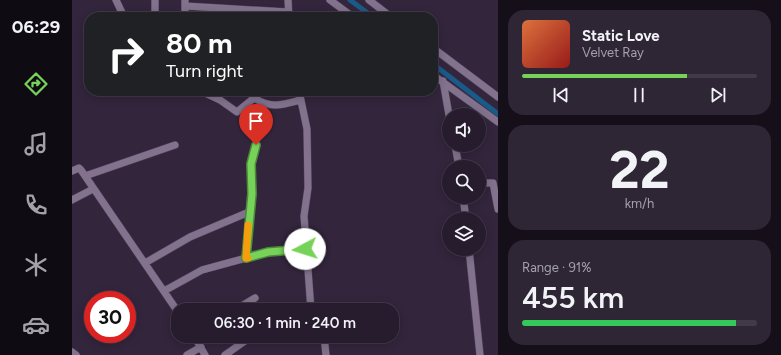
<!DOCTYPE html>
<html lang="en">
<head>
<meta charset="utf-8">
<style>
  :root { --surface:#261c2d; --page:#2e2535; --text:#f1f3f6; --muted:#a4a1aa; --line:#423a49; --accent:#77d259 }
  body { margin:0; font-family:Figtree,sans-serif; background:var(--page); color:var(--text); height:100vh; display:flex; flex-direction:column; font-size:15px; white-space:nowrap }
  * { box-sizing:border-box; margin:0 }
  p { font-size:13px; color:var(--muted) }
  .icon { flex:none; width:22px; height:22px; fill:none; stroke:currentColor; stroke-width:2; stroke-linecap:round; stroke-linejoin:round }
  .map { position:relative; flex:1; overflow:hidden }
  .side { display:flex; flex-direction:column; gap:10px; padding:10px; background:#150f19; width:283px }
  .side>* { flex:none }
  .hud { position:absolute; left:12px; top:12px; width:354px; height:84px; border-radius:16px; box-shadow:0 2px 10px #0003,0 0 0 1px var(--line); background:#202124; color:#fff; overflow:hidden }
  .fabs { position:absolute; left:370px; top:108px; display:grid; gap:8px }
  .fabs a { display:grid; place-items:center; width:44px; height:44px; border-radius:50%; background:var(--surface); box-shadow:0 2px 10px #0003,0 0 0 1px var(--line); font-size:20px }
  .speed { position:absolute; left:12px; top:291px; display:flex; gap:8px; font-size:20px; font-weight:700; text-align:center }
  .speed>* { display:grid; place-content:center; width:52px; height:52px; border-radius:50%; background:var(--surface); box-shadow:0 2px 10px #0003,0 0 0 1px var(--line); line-height:1 }
  .speed .limit { border:6px solid #d22; background:#fff; color:#111 }
  .pin { position:absolute; display:grid; place-items:center; width:34px; height:34px; color:#fff; margin:-41px -17px; border-radius:50% 50% 50% 0; rotate:-45deg; box-shadow:0 0 4px #0007 }
  .pin .icon { rotate:45deg }
  .me { position:absolute; width:44px; margin:-22px; rotate:265deg; stroke-linejoin:round; filter:drop-shadow(0 0 3px #0008) }
  .turn { display:flex; align-items:center; gap:14px; height:84px; padding:0 16px; font-size:18px }
  .turn .icon { width:52px; height:52px; stroke-width:2.5 }
  .turn b { display:block; font-size:28px; line-height:34px }
  .big { font-size:30px; font-weight:600; line-height:1.1 }
  .side .widget { flex:1; display:flex; flex-direction:column; justify-content:center; gap:6px; min-width:0; padding:0 14px; border-radius:16px; background:var(--page) }
  .side .dial { align-items:center; gap:0 }
  .dial b { font-size:52px; line-height:1 }
  .song { display:flex; align-items:center; gap:12px }
  .cover { width:48px; height:48px; border-radius:6px; background:linear-gradient(135deg,hsl(20 70% 55%),hsl(0 70% 35%)) }
  .played { height:4px; border-radius:2px; background:linear-gradient(90deg,var(--accent) 70%,var(--line) 70%) }
  .keys { display:flex; justify-content:space-around; direction:ltr }
  .charge { height:6px; border-radius:3px; background:linear-gradient(90deg,#34c759 91%,var(--line) 0) }
  .trip { position:absolute; left:99px; top:303px; width:228px; height:40px; border-radius:16px; background:var(--surface); box-shadow:0 2px 10px #0003,0 0 0 1px var(--line); font-weight:600; line-height:40px; text-align:center }
  main { display:flex; flex:1; min-height:0 }
  .tab-bar { display:flex; flex-direction:column; width:72px; justify-content:space-around; align-items:center; background:#0f0b12; color:var(--muted) }
  .tab-bar .icon { width:28px; height:28px }
  .tab-bar .selected { color:var(--accent) }
  .tab-bar b { font-size:18px; color:var(--text) }
  .map>svg:first-child { display:block }
  .lines { fill:none; stroke-linecap:round; stroke-linejoin:round }
  .canal { stroke:#1a5a89; stroke-width:5 }
  .minor-casing { stroke:#4f4257; stroke-width:8 }
  .minor { stroke:#82728d; stroke-width:7 }
  .route-casing { stroke:#4d883a; stroke-width:10 }
  .route { stroke:#77d259; stroke-width:7 }
  .slow { stroke:#f59e0b; stroke-width:7 }
</style>
</head>
<body>
<main>
<nav class="tab-bar">
<b>06:29</b>
<svg class="icon selected" aria-label="directions" viewBox="0 0 24 24"><path d="M12 3l9 9-9 9-9-9zM9 14v-3h6M13 9l2 2-2 2"/></svg>
<svg class="icon" aria-label="music" viewBox="0 0 24 24"><path d="M9 18V5l10-2v13"/><circle cx="6" cy="18" r="3"/><circle cx="16" cy="16" r="3"/></svg>
<svg class="icon" aria-label="phone" viewBox="0 0 24 24"><path d="M5 4h4l2 5-3 2q2 4 5 5l2-3 5 2v4C11 20 4 13 5 4z"/></svg>
<svg class="icon" aria-label="climate" viewBox="0 0 24 24"><path d="M12 3v18M4 7l16 10M4 17L20 7"/></svg>
<svg class="icon" aria-label="car" viewBox="0 0 24 24"><path d="M5 17H2v-5l4-1 3-4h7l3 4 3 1v5h-3M9 17h6M6 11h13"/><circle cx="7" cy="17" r="2"/><circle cx="17" cy="17" r="2"/></svg>
</nav>
<div class="map">
<svg width="426" height="355" viewBox="0 0 426 355">
  <rect width="100%" height="100%" fill="#33253c"/>
  <g class="lines">
    <path class="canal" d="M278,0L301,17
      M361,64L426,114"/>
    <defs>
      <path id="minor" d="M44,0L52,17
        M83,0V17
        M113,0V17
        M216,0L217,17
        M258,0L281,17
        M297,0L319,17
        M113,6L216,12
        M361,48L426,97
        M361,75L426,122
        M371,81L377,115
        M129,91L148,100L165,112L182,98C199,109 210,105 229,100
        M227,91L235,129L236,188L232,216L239,310
        M383,145L387,167
        M0,171L7,168L9,170L106,312
        M13,176L103,145
        M407,183H421L426,209
        M391,197L394,219
        M0,200L21,189
        M397,249L408,355
        M174,259L179,194V164L184,145
        M73,263L118,237L177,212
        M92,291L130,270L196,252L233,249
        M163,310L183,298
        M122,336L133,355
        M252,336L254,355
        M0,352L4,355
        M115,355L129,347
        M153,355L180,336"/>
    </defs>
    <use href="#minor" class="minor-casing"/>
    <use href="#minor" class="minor"/>
  </g>
  <g class="lines">
    <defs>
      <path id="route" d="M184,145L179,164L180,194L174,258L196,252L233,249"/>
    </defs>
    <use href="#route" class="route-casing"/>
    <use href="#route" class="route"/>
    <path class="slow" d="M176,258H174L176,225"/>
  </g>
</svg>
<div class="fabs">
<a><svg class="icon" aria-label="sound" viewBox="0 0 24 24"><path d="M4 9h4l5-4v14l-5-4H4zM17 9q2 3 0 6"/></svg></a>
<a><svg class="icon" aria-label="search" viewBox="0 0 24 24"><circle cx="10" cy="10" r="6"/><path d="M15 15l6 6"/></svg></a>
<a><svg class="icon" aria-label="layers" viewBox="0 0 24 24"><path d="M12 4l9 5-9 5-9-5zM3 14l9 5 9-5"/></svg></a>
</div>
<div class="speed"><div class="limit">30</div></div>
<div class="pin" style="left:184px;top:145px;background:#d93025"><svg class="icon" aria-label="arrive" viewBox="0 0 24 24"><path d="M6 21V4h12l-3 4 3 4H6"/></svg></div>
<svg class="me" style="left:233px;top:249px" viewBox="-20 -20 40 40"><circle r="19" fill="#fff"/><path d="M0-13L10 11 0 6-10 11z" fill="#77d259"/></svg>
<div class="trip">06:30 · 1 min · 240 m</div>
<div class="hud">
<div class="turn"><svg class="icon" aria-label="right" viewBox="0 0 24 24"><path d="M7 20v-9h11M14 6l5 5-5 5"/></svg><div><b>80 m</b>Turn right</div></div>
</div>
</div>
<section class="side">
<div class="widget">
<div class="song"><i class="cover"></i><div><b>Static Love</b><p>Velvet Ray</p></div></div>
<div class="played"></div>
<div class="keys"><svg class="icon" aria-label="previous" viewBox="0 0 24 24"><path d="M18 5L8 12l10 7zM5 5v14"/></svg><svg class="icon" aria-label="pause" viewBox="0 0 24 24"><path d="M8 5v14M16 5v14"/></svg><svg class="icon" aria-label="next" viewBox="0 0 24 24"><path d="M6 5l10 7-10 7zM19 5v14"/></svg></div>
</div>
<div class="widget dial"><b>22</b><p>km/h</p></div>
<div class="widget"><p>Range · 91%</p><b class="big">455 km</b><div class="charge"></div></div>
</section>
</main>
</body>
</html>
